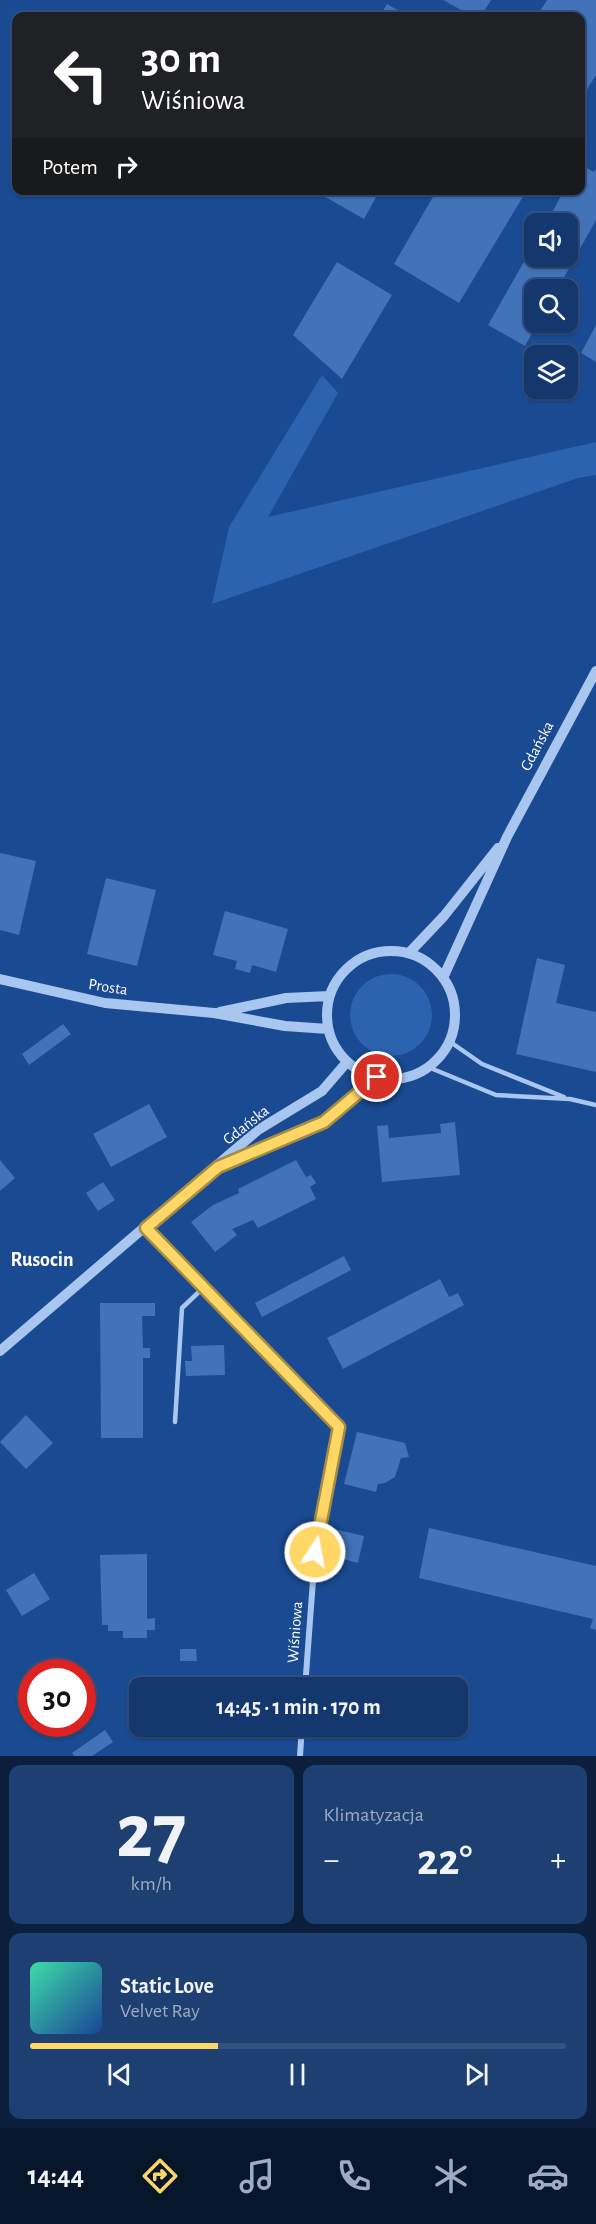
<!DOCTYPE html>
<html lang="pl">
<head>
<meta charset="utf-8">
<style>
  :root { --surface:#14386d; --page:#1d3f72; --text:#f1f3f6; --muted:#9dacc2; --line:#335280; --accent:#ffd766 }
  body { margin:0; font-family:"Alegreya Sans",sans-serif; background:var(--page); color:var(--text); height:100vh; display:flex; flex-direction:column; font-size:22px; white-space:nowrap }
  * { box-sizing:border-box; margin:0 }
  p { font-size:20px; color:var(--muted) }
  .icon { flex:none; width:33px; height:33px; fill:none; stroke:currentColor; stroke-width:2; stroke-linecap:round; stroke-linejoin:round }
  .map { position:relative; height:1756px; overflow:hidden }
  .drawer { display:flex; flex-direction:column; gap:9px; padding:9px; background:#0b1f3c; flex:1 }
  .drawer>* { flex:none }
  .hud { position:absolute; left:12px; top:12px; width:573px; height:183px; border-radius:12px; box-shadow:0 2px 4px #0004,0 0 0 2px var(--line); background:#202124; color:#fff; overflow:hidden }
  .fabs { position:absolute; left:524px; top:213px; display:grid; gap:12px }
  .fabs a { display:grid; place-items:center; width:54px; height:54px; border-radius:12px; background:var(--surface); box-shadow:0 2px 4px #0004,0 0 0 2px var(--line); font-size:30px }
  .speed { position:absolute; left:18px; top:1659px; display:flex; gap:12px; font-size:30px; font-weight:700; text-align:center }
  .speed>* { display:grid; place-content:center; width:78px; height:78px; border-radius:50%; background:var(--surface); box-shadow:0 2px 4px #0004,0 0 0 2px var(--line); line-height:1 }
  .speed .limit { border:9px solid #d22; background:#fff; color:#111 }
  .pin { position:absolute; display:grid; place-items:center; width:51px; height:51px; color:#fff; margin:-26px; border:3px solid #fff; border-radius:50%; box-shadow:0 2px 6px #0007 }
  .me { position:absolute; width:66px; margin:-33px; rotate:11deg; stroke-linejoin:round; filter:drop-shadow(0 0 4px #0008) }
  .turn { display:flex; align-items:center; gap:21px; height:126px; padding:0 30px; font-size:27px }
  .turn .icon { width:78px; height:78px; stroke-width:2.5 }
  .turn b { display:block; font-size:42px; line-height:51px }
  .then { display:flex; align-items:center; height:57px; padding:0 30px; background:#0003; gap:12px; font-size:22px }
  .big { font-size:45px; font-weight:700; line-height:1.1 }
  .drawer .widget { flex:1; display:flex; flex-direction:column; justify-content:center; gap:9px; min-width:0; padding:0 21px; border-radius:12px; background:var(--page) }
  .drawer .dial { align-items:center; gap:0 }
  .dial b { font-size:78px; line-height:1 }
  .song { display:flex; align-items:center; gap:18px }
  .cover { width:72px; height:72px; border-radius:9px; background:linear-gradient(135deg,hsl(160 70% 55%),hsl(220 70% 35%)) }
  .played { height:6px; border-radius:3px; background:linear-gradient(90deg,var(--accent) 35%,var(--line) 35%) }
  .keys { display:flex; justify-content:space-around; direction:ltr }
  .heat { display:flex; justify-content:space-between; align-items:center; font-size:33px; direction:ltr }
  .drawer .tiles { flex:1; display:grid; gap:9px; grid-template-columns:1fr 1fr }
  .widget:last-child { grid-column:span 2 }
  .trip { position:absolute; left:129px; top:1677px; width:339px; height:60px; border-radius:12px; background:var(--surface); box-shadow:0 2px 4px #0004,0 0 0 2px var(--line); font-weight:700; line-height:60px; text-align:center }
  .tabs { display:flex; height:96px; justify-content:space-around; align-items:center; background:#08162c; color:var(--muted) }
  .tabs .icon { width:42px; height:42px }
  .tabs .current { color:var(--accent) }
  .tabs b { font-size:27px; color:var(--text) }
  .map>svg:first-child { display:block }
  .green { fill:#2c63af }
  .building { fill:#4273b9 }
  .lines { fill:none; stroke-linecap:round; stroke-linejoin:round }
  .service { stroke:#a8c6ef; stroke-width:4.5 }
  .minor { stroke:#a8c6ef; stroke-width:6 }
  .tertiary { stroke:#a8c6ef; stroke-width:10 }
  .route-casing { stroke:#a68c42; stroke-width:15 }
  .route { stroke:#ffd766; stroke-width:10 }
  .labels { text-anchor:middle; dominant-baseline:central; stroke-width:4.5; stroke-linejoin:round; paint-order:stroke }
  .street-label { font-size:16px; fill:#fff; stroke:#1a4a91 }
  .quarter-label { font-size:20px; font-weight:bold; fill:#fff; stroke:#1a4a91 }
</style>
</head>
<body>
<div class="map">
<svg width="596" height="1756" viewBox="0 0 596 1756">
  <rect width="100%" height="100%" fill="#1a4a91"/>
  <path class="green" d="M322,375L338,393L268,517L596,442V475L578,478L212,604L229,527Z
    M350 1015a41 41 0 1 1 82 0a41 41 0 1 1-82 0Z"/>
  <path class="building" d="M443,0H491L481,16H472Z
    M547,0H596V75L580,101V16H537Z
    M387,4L408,16H380Z
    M580,164L594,172L596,169V220L557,290H534V322H538L525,346L488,325L534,244V256H567V224H546L564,190H580Z
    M313,190H380L364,219Z
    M437,190H527L459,303L394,264Z
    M337,262L392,295L342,379L293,335Z
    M596,325V362L581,353Z
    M0,853L36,861L19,935L0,930Z
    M106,878L156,890L137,966L87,954Z
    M225,911L288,929L276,972L252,965L250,973L235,969L237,961L213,955Z
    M537,958L565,965L556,1003L596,1012V1072L516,1054Z
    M63,1024L71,1034L29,1065L22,1054Z
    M149,1104L167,1137L111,1167L93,1134Z
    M455,1122L460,1175L382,1182L377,1126L388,1125L389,1138L441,1133L440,1124Z
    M0,1160L15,1178L0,1191Z
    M296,1160L306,1177L311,1175L316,1183L310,1187L316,1199L258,1228L253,1220L232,1229L237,1235L215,1252L191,1222L213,1205L239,1193L238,1189Z
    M103,1182L115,1200L98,1211L86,1193Z
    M344,1256L351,1270L262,1317L255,1303Z
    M440,1279L449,1297L458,1293L464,1305L343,1369L327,1338Z
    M100,1303H155V1316H142L143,1348H150V1358H143V1438H101Z
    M224,1345L225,1375L186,1376L185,1361H192L191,1346Z
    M26,1415L53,1443L26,1469L0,1442Z
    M357,1432L405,1443L409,1457L401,1458L395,1477L385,1483L378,1484L376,1492L344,1484Z
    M429,1528L596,1566V1630L590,1628L593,1619L419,1578Z
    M334,1529L364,1536L358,1563L328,1555Z
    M147,1554V1619L155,1618V1630H147V1638H123V1631H108V1625H102L100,1555Z
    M34,1573L50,1599L22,1616L6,1590Z
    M180,1649H196L197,1661H180Z
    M105,1730L113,1742L92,1756H74L72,1753Z"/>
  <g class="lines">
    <path class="service" d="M449,1041L482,1064L564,1097
      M428,1067L496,1095L570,1099L596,1105
      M175,1422L182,1308L202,1289"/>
    <path class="minor" d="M146,1229L339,1427L315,1553L305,1688
      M300,1756L302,1726"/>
    <path class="tertiary" d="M327 1015a64 64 0 1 1 128 0a64 64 0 1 1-128 0Z
      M409,953L444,916L498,848
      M443,978L507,837L596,671
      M0,979L105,1003L214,1013L285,1026L328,1029
      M220,1012L286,998L329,996
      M227,1163L324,1122L377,1077
      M0,1351L258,1130L322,1091L347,1062"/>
  </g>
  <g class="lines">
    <defs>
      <path id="route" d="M315,1552L339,1427L146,1228L218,1167L324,1122L377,1077"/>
    </defs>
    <use href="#route" class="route-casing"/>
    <use href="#route" class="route"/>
  </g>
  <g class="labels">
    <g class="street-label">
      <text transform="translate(537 746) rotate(-62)">Gdańska</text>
      <text transform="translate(108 987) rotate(9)">Prosta</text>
      <text transform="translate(246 1125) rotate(-38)">Gdańska</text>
      <text transform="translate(295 1632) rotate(-86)">Wiśniowa</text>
    </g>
    <g class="quarter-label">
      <text x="42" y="1260">Rusocin</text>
    </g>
  </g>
</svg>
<div class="fabs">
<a><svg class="icon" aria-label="sound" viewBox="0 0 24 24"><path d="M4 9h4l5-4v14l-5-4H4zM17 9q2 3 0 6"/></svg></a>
<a><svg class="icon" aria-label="search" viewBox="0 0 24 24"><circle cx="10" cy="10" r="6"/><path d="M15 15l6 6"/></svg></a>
<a><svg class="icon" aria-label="layers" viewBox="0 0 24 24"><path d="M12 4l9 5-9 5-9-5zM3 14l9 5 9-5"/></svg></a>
</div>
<div class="speed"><div class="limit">30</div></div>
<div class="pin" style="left:377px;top:1077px;background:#d93025"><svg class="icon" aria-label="arrive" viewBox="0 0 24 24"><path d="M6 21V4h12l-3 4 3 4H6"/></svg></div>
<svg class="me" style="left:315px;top:1552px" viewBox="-20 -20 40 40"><circle r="17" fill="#ffd766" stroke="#fff" stroke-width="3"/><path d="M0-11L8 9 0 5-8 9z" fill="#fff"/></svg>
<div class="trip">14:45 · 1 min · 170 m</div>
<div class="hud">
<div class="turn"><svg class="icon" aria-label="left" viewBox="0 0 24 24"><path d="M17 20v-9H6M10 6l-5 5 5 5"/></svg><div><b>30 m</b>Wiśniowa</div></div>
<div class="then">Potem<svg class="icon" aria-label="right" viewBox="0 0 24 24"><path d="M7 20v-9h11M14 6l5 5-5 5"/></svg></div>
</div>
</div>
<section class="drawer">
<div class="tiles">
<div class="widget dial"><b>27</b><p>km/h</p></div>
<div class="widget"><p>Klimatyzacja</p>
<div class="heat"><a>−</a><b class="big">22°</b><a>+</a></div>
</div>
<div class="widget">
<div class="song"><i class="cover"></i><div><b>Static Love</b><p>Velvet Ray</p></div></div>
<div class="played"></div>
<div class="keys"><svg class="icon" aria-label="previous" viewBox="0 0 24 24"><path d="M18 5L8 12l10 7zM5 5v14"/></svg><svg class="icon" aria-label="pause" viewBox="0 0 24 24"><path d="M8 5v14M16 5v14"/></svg><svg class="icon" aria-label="next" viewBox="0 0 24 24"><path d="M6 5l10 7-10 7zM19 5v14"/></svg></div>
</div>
</div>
</section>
<nav class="tabs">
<b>14:44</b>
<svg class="icon current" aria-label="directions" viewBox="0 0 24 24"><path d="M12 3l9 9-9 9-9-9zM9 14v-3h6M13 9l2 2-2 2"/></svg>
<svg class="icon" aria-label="music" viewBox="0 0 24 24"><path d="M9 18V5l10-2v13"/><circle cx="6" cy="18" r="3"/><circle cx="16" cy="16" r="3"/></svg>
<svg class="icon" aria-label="phone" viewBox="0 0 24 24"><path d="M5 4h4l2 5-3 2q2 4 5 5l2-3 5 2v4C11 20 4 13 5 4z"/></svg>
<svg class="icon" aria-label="climate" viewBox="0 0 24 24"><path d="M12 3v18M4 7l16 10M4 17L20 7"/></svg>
<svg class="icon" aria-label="car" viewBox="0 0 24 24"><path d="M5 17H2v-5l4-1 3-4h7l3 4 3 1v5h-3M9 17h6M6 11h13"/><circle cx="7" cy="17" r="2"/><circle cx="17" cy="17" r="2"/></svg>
</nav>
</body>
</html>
